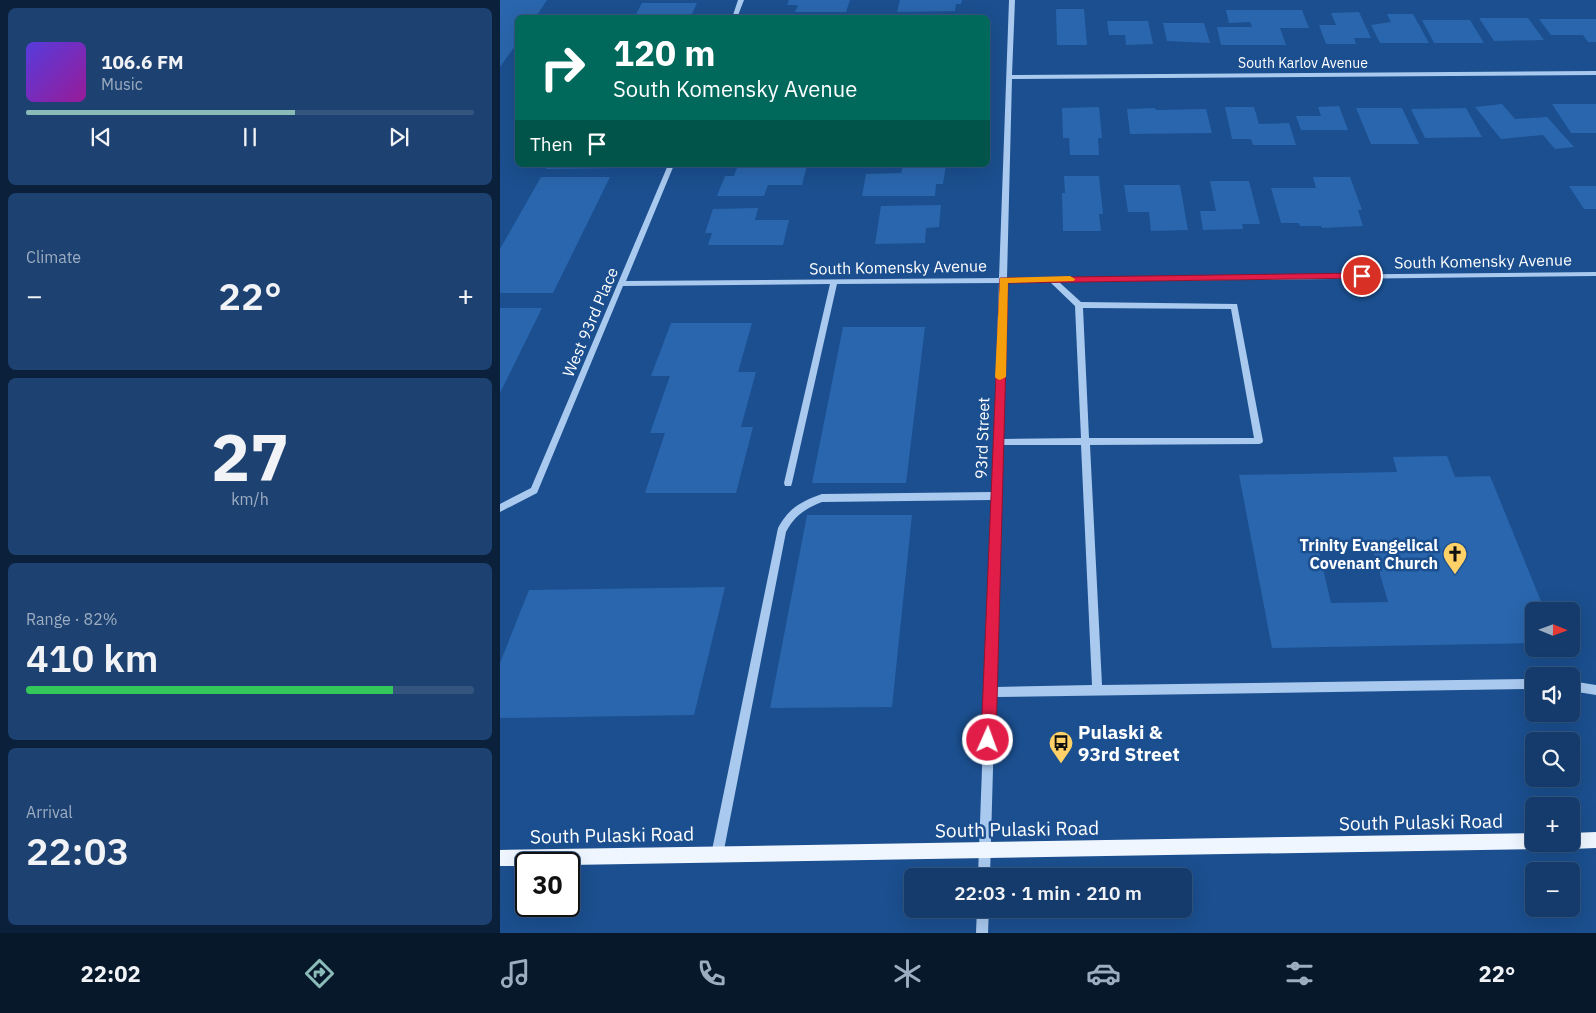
<!DOCTYPE html>
<html lang="en">
<head>
<meta charset="utf-8">
<style>
  :root { --surface:#143b6b; --page:#1d4271; --text:#f1f3f6; --muted:#9dadc1; --line:#33557e; --accent:#8bbbb9 }
  body { margin:0; font-family:"IBM Plex Sans",sans-serif; background:var(--page); color:var(--text); height:100vh; display:flex; flex-direction:column; font-size:19px; white-space:nowrap }
  * { box-sizing:border-box; margin:0 }
  p { font-size:16px; color:var(--muted) }
  .icon { flex:none; width:28px; height:28px; fill:none; stroke:currentColor; stroke-width:2; stroke-linecap:round; stroke-linejoin:round }
  .map { position:relative; flex:1; overflow:hidden }
  .drawer { display:flex; flex-direction:column; gap:8px; padding:8px; background:#0b203b; width:500px }
  .drawer>* { flex:none }
  .top-card { position:absolute; left:15px; top:15px; width:475px; height:152px; border-radius:8px; box-shadow:0 5px 20px #0002,0 0 0 1px var(--line); background:#00695c; color:#fff; overflow:hidden }
  .needle { width:32px; rotate:91deg }
  .fabs { position:absolute; left:1025px; top:602px; display:grid; gap:10px }
  .fabs a { display:grid; place-items:center; width:55px; height:55px; border-radius:8px; background:var(--surface); box-shadow:0 5px 20px #0002,0 0 0 1px var(--line); font-size:25px }
  .speed { position:absolute; left:15px; top:852px; display:flex; gap:10px; font-size:25px; font-weight:700; text-align:center }
  .speed>* { display:grid; place-content:center; width:65px; height:65px; border-radius:50%; background:var(--surface); box-shadow:0 5px 20px #0002,0 0 0 1px var(--line); line-height:1 }
  .speed .limit { border:2px solid #111; border-radius:8px; background:#fff; color:#111 }
  .pin { position:absolute; display:grid; place-items:center; width:42px; height:42px; color:#fff; margin:-21px; border:2px solid #fff; border-radius:50%; box-shadow:0 1px 5px #0007 }
  .me { position:absolute; width:55px; margin:-28px; rotate:2deg; stroke-linejoin:round; filter:drop-shadow(0 0 4px #0008) }
  .turn { display:flex; align-items:center; gap:18px; height:105px; padding:0 15px; font-size:22px }
  .turn .icon { width:65px; height:65px; stroke-width:2.5 }
  .turn b { display:block; font-size:35px; line-height:42px }
  .then { display:flex; align-items:center; height:48px; padding:0 15px; background:#0003; gap:10px; font-size:19px }
  .big { font-size:38px; font-weight:600; line-height:1.1 }
  .drawer .tile { flex:1; display:flex; flex-direction:column; justify-content:center; gap:8px; min-width:0; padding:0 18px; border-radius:8px; background:var(--page) }
  .drawer .dial { align-items:center; gap:0 }
  .dial b { font-size:65px; line-height:1 }
  .song { display:flex; align-items:center; gap:15px }
  .cover { width:60px; height:60px; border-radius:8px; background:linear-gradient(135deg,hsl(250 70% 55%),hsl(300 70% 35%)) }
  .played { height:5px; border-radius:2px; background:linear-gradient(90deg,var(--accent) 60%,var(--line) 60%) }
  .keys { display:flex; justify-content:space-around; direction:ltr }
  .heat { display:flex; justify-content:space-between; align-items:center; font-size:28px; direction:ltr }
  .charge { height:8px; border-radius:4px; background:linear-gradient(90deg,#34c759 82%,var(--line) 0) }
  .trip { position:absolute; left:404px; top:868px; width:288px; height:50px; border-radius:8px; background:var(--surface); box-shadow:0 5px 20px #0002,0 0 0 1px var(--line); font-weight:600; line-height:50px; text-align:center }
  .tabs { display:flex; height:80px; justify-content:space-around; align-items:center; background:#08182b; color:var(--muted) }
  .tabs .icon { width:35px; height:35px }
  .tabs .active { color:var(--accent) }
  .tabs b { font-size:22px; color:var(--text) }
  main { display:flex; flex:1; min-height:0 }
  .map>svg:first-child { display:block }
  .building { fill:#2a66ad; fill-rule:evenodd }
  .lines { fill:none; stroke-linecap:round; stroke-linejoin:round }
  .minor { fill:#a9c9ee; fill-rule:evenodd }
  .major { fill:#f0f6ff; fill-rule:evenodd }
  .route { fill:#e11d48; stroke:#92132f }
  .slow { fill:#f59e0b }
  .labels { text-anchor:middle; dominant-baseline:central; stroke-width:5; stroke-linejoin:round; paint-order:stroke }
  .far-street-label { font-size:14px; fill:#fff; stroke:#1b4f8f }
  .street-label { font-size:16px; fill:#fff; stroke:#1b4f8f }
  .poi-label { font-size:16px; font-weight:bold; fill:#fff; stroke:#1b4f8f; text-anchor:end }
  .near-poi-label { font-size:19px; font-weight:bold; fill:#fff; stroke:#1b4f8f; text-anchor:start }
  .near-street-label { font-size:19px; fill:#fff; stroke:#1b4f8f }
</style>
</head>
<body>
<main>
<section class="drawer">
<div class="tile">
<div class="song"><i class="cover"></i><div><b>106.6 FM</b><p>Music</p></div></div>
<div class="played"></div>
<div class="keys"><svg class="icon" aria-label="previous" viewBox="0 0 24 24"><path d="M18 5L8 12l10 7zM5 5v14"/></svg><svg class="icon" aria-label="pause" viewBox="0 0 24 24"><path d="M8 5v14M16 5v14"/></svg><svg class="icon" aria-label="next" viewBox="0 0 24 24"><path d="M6 5l10 7-10 7zM19 5v14"/></svg></div>
</div>
<div class="tile"><p>Climate</p>
<div class="heat"><a>−</a><b class="big">22°</b><a>+</a></div>
</div>
<div class="tile dial"><b>27</b><p>km/h</p></div>
<div class="tile"><p>Range · 82%</p><b class="big">410 km</b><div class="charge"></div></div>
<div class="tile"><p>Arrival</p><b class="big">22:03</b></div>
</section>
<div class="map">
<svg width="1096" height="933" viewBox="0 0 1096 933">
  <rect width="100%" height="100%" fill="#1b4f8f"/>
  <path class="building" d="M0,0H47L35,18H18V42L0,67Z
    M289,0H350L346,12H295L298,5H287Z
    M400,0H462L461,4H456L455,11L397,12Z
    M142,3H197L190,18H134Z
    M556,9H584L587,45H557Z
    M726,10H802L809,28H780L786,45H721L717,27H752L750,22L729,23Z
    M859,12L871,38H854L856,44H826L819,25H836L831,13Z
    M461,14L460,18H404V16L417,15Z
    M887,14H913L929,43H880L871,25L891,22Z
    M979,18H1028L1044,40L994,41Z
    M1039,19H1096V42H1088L1083,35H1051Z
    M922,20H970L984,43H934Z
    M607,21H648L653,44L626,45L625,35H609Z
    M663,23H704L710,43L667,41Z
    M1002,104L1015,119L1047,117L1074,147L1055,149L1043,135L1001,139L975,107Z
    M1052,104H1096V133H1071Z
    M839,106L848,130H801L796,116H821L818,107Z
    M599,107L602,138H598L599,155H570L569,138H563L562,108Z
    M725,107H754L759,124L789,123L796,145H753L751,139H732Z
    M655,108L656,110L706,109L712,133L630,134L627,109Z
    M856,108H902L919,144H871Z
    M966,108L982,137L925,138L911,109Z
    M48,165H116L115,168L46,169Z
    M238,165H307L302,185H268L264,196H217L225,176H234Z
    M403,165H446L443,184H436L435,196H362L366,174L401,173Z
    M564,176H599L603,214H599L601,231H563L562,193H565Z
    M41,177H110L53,293H0V249Z
    M813,177H850L862,210H858L863,226L822,228L821,226H800L799,223H781L771,188H816Z
    M710,181H749L760,224H742L743,229L703,230L700,211H716Z
    M624,185H680L688,230L651,231L649,212H628Z
    M1069,186H1096V209H1084Z
    M441,205L439,227L426,228L425,243L375,244L381,206Z
    M258,208L255,220H289L283,245H208L212,233H205L213,209Z
    M0,308H42L0,393Z
    M171,323H252L238,372H256L241,427H253L236,493H145L165,433H150L170,376H151Z
    M343,327H425L406,483H312Z
    M947,456L955,477L990,476L1045,611H1034V643L772,648L739,475L897,472L893,457ZM872,546L888,602L831,603L818,547Z
    M307,515H412L392,707L270,708Z
    M225,587L194,715L0,718V663L29,590Z"/>
  <g class="lines">
    <path class="minor" d="M238,0H244L237,18H232Z
      M509,0H515L512,75L1096,71V75L512,79L507,278L1096,272V276L559,282L581,302L737,304L763,441L762,443L759,444L590,445L602,685L1034,679V689L495,697L490,876H478L492,500L322,502C306,508 294,516 286,532L223,855L221,859L217,861L213,859L211,855L278,528C289,508 300,502 322,494L492,492L499,283L337,284L292,483L291,486H285L284,483L330,284L123,286L37,493L0,512V504L31,488L168,165H174L126,281L499,278ZM550,282L575,306L581,438L502,439L507,283ZM583,308L731,309L754,438H589ZM502,445H581L592,685L495,687Z
      M1071,681L1096,685V695L1071,691Z
      M477,909H489L488,933H476Z"/>
    <path class="major" d="M1096,832V848L1071,849L1065,847L1064,844H1071V833Z
      M1034,833V844H1041L1040,847L1034,849L69,865V864H26V866H0V850Z"/>
  </g>
  <path class="route" d="M862,273L866,274V278L508,283L496,740L493,744L488,747L484,744L481,740L500,278Z"/>
  <path class="slow" d="M570,276L575,279L574,281L508,283L506,377L500,380L497,379L495,377L500,278Z"/>
  <defs>
    <symbol id="church-pin" viewBox="-11 -11 22 30"><path d="M0 17L-7.5 6A9.5 9.5 0 1 1 7.5 6Z" fill="#ffd166" stroke="#1b4f8f"/><path d="M-1.2-6h2.4v3.5h3.3v2.4h-3.3V6h-2.4V-.1h-3.3v-2.4h3.3Z" fill="#111"/></symbol>
    <symbol id="bus-pin" viewBox="-11 -11 22 30"><path d="M0 17L-7.5 6A9.5 9.5 0 1 1 7.5 6Z" fill="#ffd166" stroke="#1b4f8f"/><path d="M-5-6H5V4H4V6H2V4H-2V6H-4V4H-5ZM-3.5-4V0h7V-4ZM-3.5 1.2v1.5H-2V1.2ZM2 1.2v1.5H3.5V1.2Z" fill="#111"/></symbol>
  </defs>
  <g fill-rule="evenodd">
    <use href="#church-pin" x="941" y="540" width="28" height="38"/>
    <use href="#bus-pin" x="547" y="729" width="28" height="38"/>
  </g>
  <g class="labels">
    <g class="far-street-label">
      <text x="803" y="63">South Karlov Avenue</text>
    </g>
    <g class="street-label">
      <text transform="translate(983 261) rotate(-1)">South Komensky Avenue</text>
      <text transform="translate(398 267) rotate(-1)">South Komensky Avenue</text>
      <text transform="translate(90 322) rotate(-67)">West 93rd Place</text>
      <text transform="translate(482 438) rotate(-88)">93rd Street</text>
    </g>
    <g class="poi-label">
      <text x="938" y="545">Trinity Evangelical<tspan x="938" dy="18">Covenant Church</tspan></text>
    </g>
    <g class="near-poi-label">
      <text x="578" y="732">Pulaski &amp;<tspan x="578" dy="22">93rd Street</tspan></text>
    </g>
    <g class="near-street-label">
      <text transform="translate(921 822) rotate(-1)">South Pulaski Road</text>
      <text transform="translate(517 829) rotate(-1)">South Pulaski Road</text>
      <text transform="translate(112 835) rotate(-1)">South Pulaski Road</text>
    </g>
  </g>
</svg>
<div class="fabs">
<a><svg class="needle" viewBox="-14 -14 28 28"><path d="M0-13l5 13h-10z" fill="#e53935"/><path d="M0 13l5-13h-10z" fill="#9dadc1"/></svg></a>
<a><svg class="icon" aria-label="sound" viewBox="0 0 24 24"><path d="M4 9h4l5-4v14l-5-4H4zM17 9q2 3 0 6"/></svg></a>
<a><svg class="icon" aria-label="search" viewBox="0 0 24 24"><circle cx="10" cy="10" r="6"/><path d="M15 15l6 6"/></svg></a>
<a>+</a>
<a>−</a>
</div>
<div class="speed"><div class="limit">30</div></div>
<div class="pin" style="left:862px;top:276px;background:#d93025"><svg class="icon" aria-label="arrive" viewBox="0 0 24 24"><path d="M6 21V4h12l-3 4 3 4H6"/></svg></div>
<svg class="me" style="left:488px;top:740px" viewBox="-20 -20 40 40"><circle r="17" fill="#e11d48" stroke="#fff" stroke-width="3"/><path d="M0-11L8 9 0 5-8 9z" fill="#fff"/></svg>
<div class="trip">22:03 · 1 min · 210 m</div>
<div class="top-card">
<div class="turn"><svg class="icon" aria-label="right" viewBox="0 0 24 24"><path d="M7 20v-9h11M14 6l5 5-5 5"/></svg><div><b>120 m</b>South Komensky Avenue</div></div>
<div class="then">Then<svg class="icon" aria-label="arrive" viewBox="0 0 24 24"><path d="M6 21V4h12l-3 4 3 4H6"/></svg></div>
</div>
</div>
</main>
<nav class="tabs">
<b>22:02</b>
<svg class="icon active" aria-label="directions" viewBox="0 0 24 24"><path d="M12 3l9 9-9 9-9-9zM9 14v-3h6M13 9l2 2-2 2"/></svg>
<svg class="icon" aria-label="music" viewBox="0 0 24 24"><path d="M9 18V5l10-2v13"/><circle cx="6" cy="18" r="3"/><circle cx="16" cy="16" r="3"/></svg>
<svg class="icon" aria-label="phone" viewBox="0 0 24 24"><path d="M5 4h4l2 5-3 2q2 4 5 5l2-3 5 2v4C11 20 4 13 5 4z"/></svg>
<svg class="icon" aria-label="climate" viewBox="0 0 24 24"><path d="M12 3v18M4 7l16 10M4 17L20 7"/></svg>
<svg class="icon" aria-label="car" viewBox="0 0 24 24"><path d="M5 17H2v-5l4-1 3-4h7l3 4 3 1v5h-3M9 17h6M6 11h13"/><circle cx="7" cy="17" r="2"/><circle cx="17" cy="17" r="2"/></svg>
<svg class="icon" aria-label="filters" viewBox="0 0 24 24"><path d="M4 7h16M4 17h16"/><circle cx="9" cy="7" r="2"/><circle cx="15" cy="17" r="2"/></svg>
<b>22°</b>
</nav>
</body>
</html>
